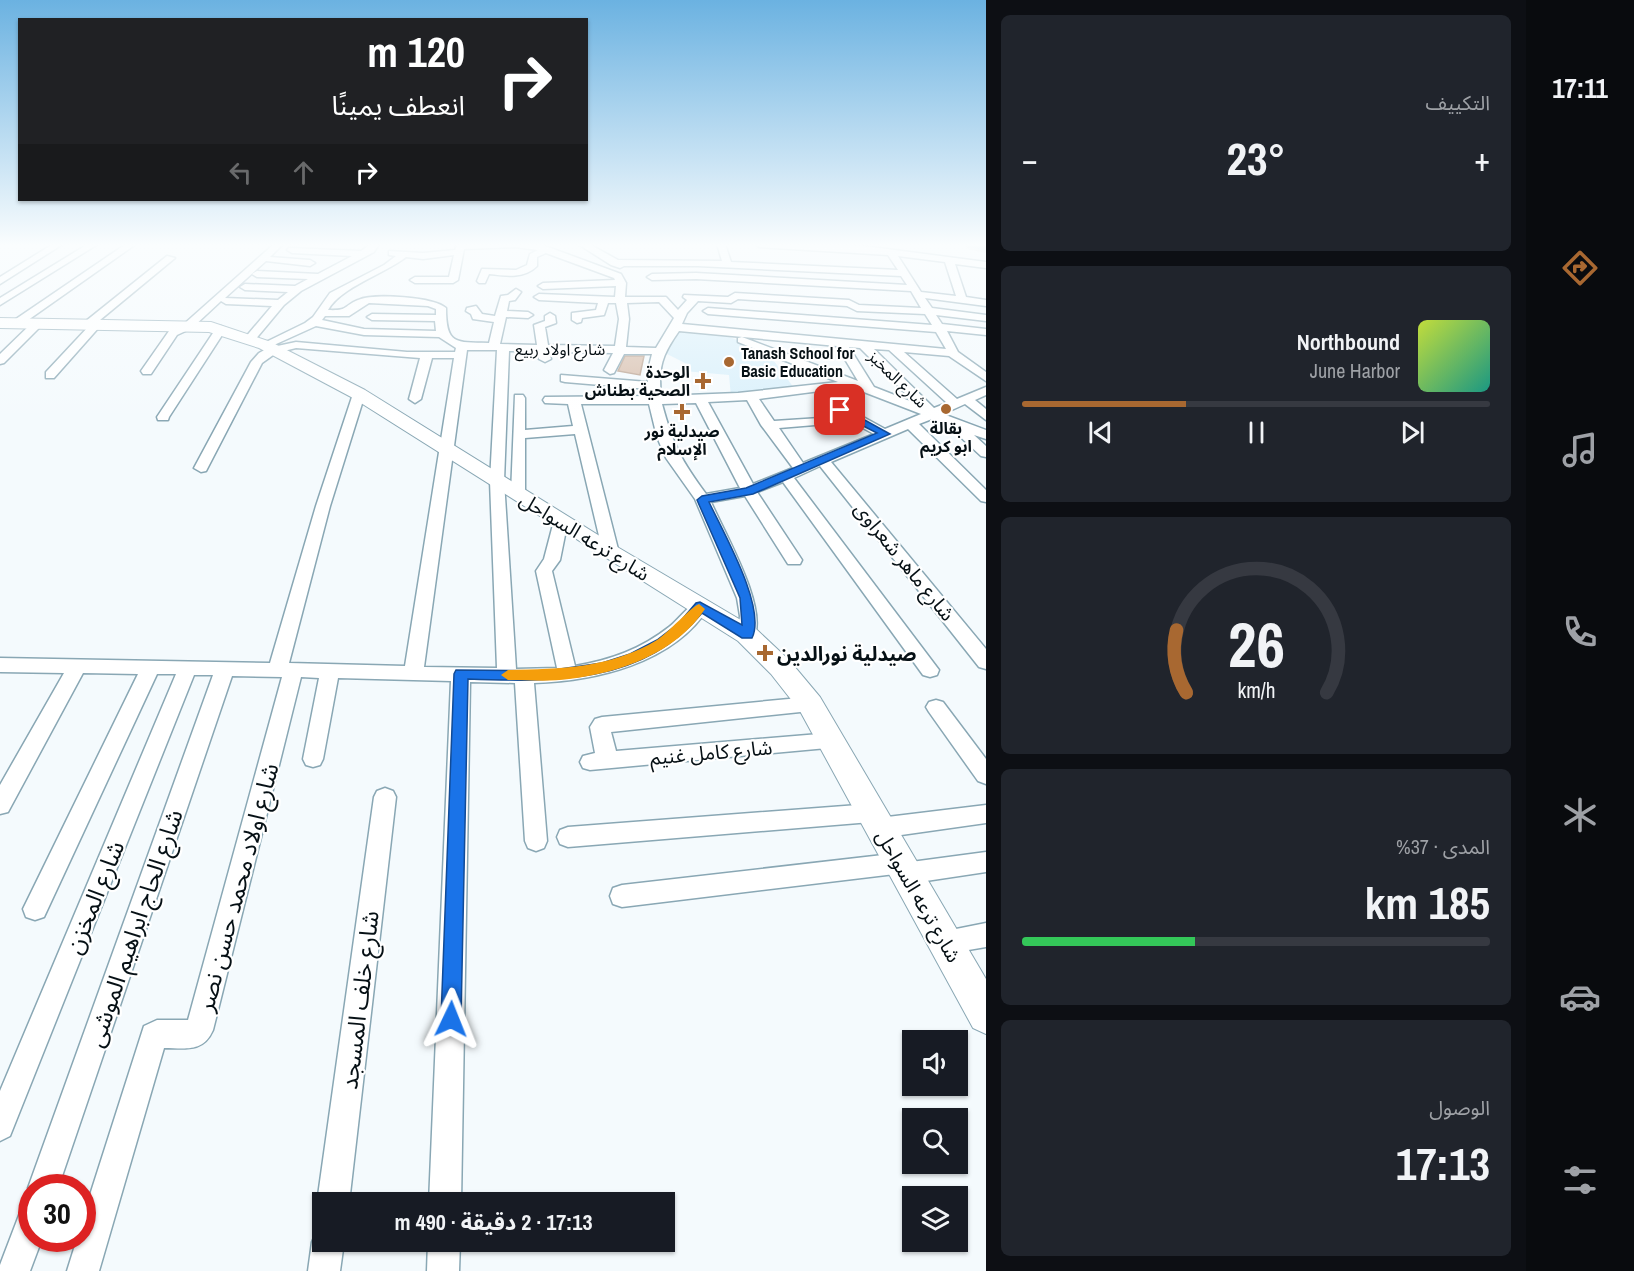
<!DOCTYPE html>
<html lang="ar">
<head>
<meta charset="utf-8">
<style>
  :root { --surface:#171b24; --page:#20242c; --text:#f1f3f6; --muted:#9ea1a6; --line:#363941; --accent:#a86831 }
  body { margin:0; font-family:"Archivo Narrow","Noto Sans Arabic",sans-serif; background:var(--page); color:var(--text); direction:rtl; height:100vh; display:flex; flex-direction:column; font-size:22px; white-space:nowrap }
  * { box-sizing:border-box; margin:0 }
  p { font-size:20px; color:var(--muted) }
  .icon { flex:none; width:33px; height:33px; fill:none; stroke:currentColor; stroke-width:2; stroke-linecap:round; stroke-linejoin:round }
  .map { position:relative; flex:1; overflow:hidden; direction:ltr }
  .side { display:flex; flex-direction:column; gap:15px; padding:15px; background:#0d0f14; width:540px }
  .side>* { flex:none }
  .top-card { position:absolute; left:18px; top:18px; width:570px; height:183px; border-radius:0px; box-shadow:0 2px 4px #0004; direction:rtl; background:#202124; color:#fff; overflow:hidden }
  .buttons { position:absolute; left:902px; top:1030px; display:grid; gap:12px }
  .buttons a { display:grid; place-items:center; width:66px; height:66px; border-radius:0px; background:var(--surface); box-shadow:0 2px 4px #0004; font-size:30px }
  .speed { position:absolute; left:18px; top:1174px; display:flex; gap:12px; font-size:30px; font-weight:700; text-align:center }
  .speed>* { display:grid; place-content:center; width:78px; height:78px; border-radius:50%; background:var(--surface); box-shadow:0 2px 4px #0004; line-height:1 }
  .speed .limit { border:9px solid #d22; background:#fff; color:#111 }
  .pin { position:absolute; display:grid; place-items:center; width:51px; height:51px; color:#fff; margin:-26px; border-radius:12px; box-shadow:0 3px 9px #0006 }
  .me { position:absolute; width:66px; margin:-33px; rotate:2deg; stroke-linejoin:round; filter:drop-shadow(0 0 4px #0008) }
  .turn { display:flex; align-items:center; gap:21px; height:126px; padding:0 24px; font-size:27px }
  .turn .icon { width:78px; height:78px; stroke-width:2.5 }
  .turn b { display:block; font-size:42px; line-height:51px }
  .lanes { display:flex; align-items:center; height:57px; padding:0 24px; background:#0003; justify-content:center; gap:30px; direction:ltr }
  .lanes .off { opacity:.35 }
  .big { font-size:45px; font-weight:700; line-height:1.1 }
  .side .tile { flex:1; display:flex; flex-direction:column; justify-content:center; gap:9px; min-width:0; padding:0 21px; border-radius:9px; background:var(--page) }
  .side .dial { align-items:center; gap:0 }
  .dial svg { height:156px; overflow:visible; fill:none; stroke:var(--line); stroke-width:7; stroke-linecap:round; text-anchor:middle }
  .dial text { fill:var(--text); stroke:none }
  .song { display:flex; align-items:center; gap:18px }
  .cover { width:72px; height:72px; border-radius:9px; background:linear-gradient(135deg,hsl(70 70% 55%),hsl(170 70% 35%)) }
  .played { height:6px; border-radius:3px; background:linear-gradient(90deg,var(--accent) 35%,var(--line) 35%) }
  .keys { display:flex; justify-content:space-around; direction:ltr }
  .heat { display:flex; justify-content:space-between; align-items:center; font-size:33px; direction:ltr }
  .charge { height:9px; border-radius:4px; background:linear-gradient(90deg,#34c759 37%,var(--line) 0) }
  .trip { position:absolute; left:312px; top:1192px; width:363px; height:60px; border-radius:0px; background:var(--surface); box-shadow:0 2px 4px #0004; font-weight:700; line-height:60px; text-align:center; direction:rtl }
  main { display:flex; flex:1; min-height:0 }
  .menu { display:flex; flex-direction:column; width:108px; justify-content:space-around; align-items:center; background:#090b0e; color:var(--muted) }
  .menu .icon { width:42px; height:42px }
  .menu .selected { color:var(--accent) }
  .menu b { font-size:27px; color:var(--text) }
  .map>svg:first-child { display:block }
  .built { fill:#d9f0fb }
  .building { fill:#d8bfad; stroke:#bba391; stroke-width:1.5 }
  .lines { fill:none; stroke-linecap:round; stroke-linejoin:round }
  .street-casing { stroke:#89a7b4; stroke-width:3 }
  .secondary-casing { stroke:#89a7b4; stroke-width:2 }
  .primary-casing { stroke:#d2d4d5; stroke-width:4 }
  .street { fill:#fff; fill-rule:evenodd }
  .secondary { fill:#fff; fill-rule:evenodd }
  .primary { fill:#9acadf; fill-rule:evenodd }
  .route { fill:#1a73e8; stroke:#114b97; stroke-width:1.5 }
  .slow { fill:#f59e0b }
  .poi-dot { fill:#a86831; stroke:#fff; stroke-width:2 }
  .labels { text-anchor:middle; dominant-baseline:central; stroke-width:4.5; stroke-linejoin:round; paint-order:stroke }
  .far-street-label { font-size:16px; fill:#061015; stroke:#fff }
  .far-poi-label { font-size:16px; font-weight:bold; fill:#061015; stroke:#fff }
  .street-label { font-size:20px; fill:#061015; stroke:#fff }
  .poi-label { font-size:20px; font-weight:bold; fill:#061015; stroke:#fff; text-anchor:start }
  .near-street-label { font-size:24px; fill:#061015; stroke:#fff }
</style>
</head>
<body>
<main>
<nav class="menu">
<b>17:11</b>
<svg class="icon selected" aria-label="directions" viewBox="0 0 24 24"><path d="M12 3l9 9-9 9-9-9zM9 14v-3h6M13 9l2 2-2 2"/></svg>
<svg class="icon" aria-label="music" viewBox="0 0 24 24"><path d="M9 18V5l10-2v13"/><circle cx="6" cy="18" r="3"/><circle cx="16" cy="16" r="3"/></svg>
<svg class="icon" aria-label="phone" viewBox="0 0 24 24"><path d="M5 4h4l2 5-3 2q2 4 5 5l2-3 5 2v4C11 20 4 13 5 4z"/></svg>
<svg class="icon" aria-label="climate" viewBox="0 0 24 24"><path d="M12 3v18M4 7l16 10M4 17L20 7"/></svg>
<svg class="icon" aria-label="car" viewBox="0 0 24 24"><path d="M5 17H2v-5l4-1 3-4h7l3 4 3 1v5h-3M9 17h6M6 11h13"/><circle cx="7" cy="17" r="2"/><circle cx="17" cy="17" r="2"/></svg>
<svg class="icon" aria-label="filters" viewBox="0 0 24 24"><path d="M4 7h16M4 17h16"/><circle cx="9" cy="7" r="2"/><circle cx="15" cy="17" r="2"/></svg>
</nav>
<section class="side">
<div class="tile"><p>التكييف</p>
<div class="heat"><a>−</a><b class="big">23°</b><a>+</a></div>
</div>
<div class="tile">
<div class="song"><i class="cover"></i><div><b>Northbound</b><p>June Harbor</p></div></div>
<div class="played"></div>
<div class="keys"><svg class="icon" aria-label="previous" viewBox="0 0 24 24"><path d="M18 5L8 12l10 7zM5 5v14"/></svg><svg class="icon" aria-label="pause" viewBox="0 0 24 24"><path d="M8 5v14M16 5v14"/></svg><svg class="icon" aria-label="next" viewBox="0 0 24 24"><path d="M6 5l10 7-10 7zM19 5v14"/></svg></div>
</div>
<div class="tile dial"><svg viewBox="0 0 100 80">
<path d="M14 69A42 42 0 1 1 86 69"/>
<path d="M14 69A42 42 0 0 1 9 37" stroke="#a86831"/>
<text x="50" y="56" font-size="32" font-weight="700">26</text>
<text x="50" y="72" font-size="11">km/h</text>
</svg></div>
<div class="tile"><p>المدى · 37%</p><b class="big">185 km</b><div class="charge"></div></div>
<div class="tile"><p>الوصول</p><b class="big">17:13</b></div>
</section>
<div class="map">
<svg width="986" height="1271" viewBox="0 0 986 1271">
  <rect width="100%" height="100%" fill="#f4fafd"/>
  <path class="built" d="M679,330L717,332L777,356L774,361L797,392L731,397L729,375L684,371L687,364L661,351Z"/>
  <path class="building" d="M625,356H644L640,375L618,371Z"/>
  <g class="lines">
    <defs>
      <path id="street" d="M53,244H63L0,284V277Z
        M88,244H98L0,305V298Z
        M126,244H136L21,325H13V321Z
        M274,244H283L270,257L310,260L315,263L310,266L266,261L225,298L278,300L288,292L245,290L240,287L245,284L295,286L308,279L257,277L252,274L257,271L318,274L352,256L292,253L287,250L289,248L361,251L371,244H379L374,252L301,291L284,305L254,341H246L244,339L272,306L226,304L221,301L192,328L177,335L151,374H143L141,371L169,331L184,324Z
        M457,244H540L621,274L626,283L625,297H666L678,310L687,300L683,297L684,295L728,297L735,293L849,300L859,305L921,308L911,291L696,279L652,280L647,277L652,274L696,273L907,285L901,276L698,266H624L620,268L611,265L578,244H589L618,260L722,261L717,244H725L731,262L898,270L888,255L759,247L755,244L864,246L986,262V268L955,264L966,297L986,300V306L925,298L932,308L986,315V321L936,315L942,324L986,329V335L947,331L958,352L986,372V381L949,356L904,352L957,399L986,387V395L975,400L986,409V420L965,404L943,414L986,430V439L974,435L986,446V457L981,456L956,433V428L932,419L919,424L986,490V502L981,501L908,429L831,462L986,649V669L979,667L820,466L794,478L939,670L937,675L930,677L923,675L783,482L757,492L802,560L800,564H788L745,496L711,502C724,532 770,611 753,639L747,641L741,639L738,635L740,616L737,598L695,499L666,458L657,437L649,404H581L619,553L617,557L611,558L603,553L575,434L525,438V494L518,498L513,497L511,494L515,395H523L525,398V430L573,426L568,404L545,403L543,400L545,397L648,396V389L565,382L561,381V375L648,382L647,374L652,354H624L614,373L610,374L604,370L613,353L549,352L551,359L545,362L539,359L538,351H509L504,481L516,669L557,668L536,571L544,559L555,517L560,515L568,520L560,560L552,571L575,666C611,660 641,649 669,627C681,618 691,599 706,603L709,607C673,664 595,681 534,683L547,841L544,848L536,851L528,848L525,841L515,683L470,682L461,1203H429L451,681L338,678L323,759L320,765L313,767L306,765L303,759L319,678L301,677L213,1030C203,1053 185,1048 164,1048L99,1271H67L77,1239H82V1220L144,1026L157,1020H188L282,677L232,676L58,1188H32V1197L28,1188L213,675H194L10,1136L0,1141V1091L176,674H157L44,917L35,920L26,917L23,909L138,674L83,673L8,812L0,814V785L64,673L0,672V658L270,663L316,506L353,394L359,390L365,394L330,506L289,663L405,666L454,358H432L421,399L415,403L409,399L420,358L296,348L276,353L262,363L206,471L201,472L194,468L251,362L259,353L268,348L296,342L407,352H455L456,348L439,337L364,335L316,326L274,345H266L264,343L305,323L313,317L330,293L384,265L396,256L389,255V251L423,253L455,250ZM515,247L538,250L530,254L527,265L516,270L482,269L477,281L479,283H485L489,274C506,276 524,279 537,266V257L546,253L614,278L615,280L543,283L538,286L543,289L616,286L615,297L539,294L534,297L539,300L598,303L596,310L572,313V320L577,323L581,322L582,318L604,315L608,303H616L619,319L615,346L548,345L545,327L556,323L555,316L550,313L545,316V321L534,325L537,345L500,344L506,317L528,318L533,315L528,312L507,311L509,301L515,300L521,292L516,289L508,295L501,296L495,316L482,314L476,306L467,308L466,311L471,314L473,319L494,322L489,343C455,342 446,345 446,308C434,297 374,293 358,300C343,306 349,311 328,310C341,287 384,274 406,257L423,259L454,255L449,277H415L410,280L415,283H453L458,280L464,249ZM898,256L945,262L956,296L921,292ZM738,299L847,306L857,311L925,314L932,325L708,308L703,311L708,314L936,332L946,349L682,324L687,313L698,301L731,303ZM659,302L674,318L656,348L626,347L629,319L627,303ZM369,303L428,306L436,309V315L372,314L367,317L372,320L435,321L436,331L364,329L322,320L325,316H349ZM679,331L837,346L858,381L742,337L738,338V342L838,382L738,393L661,396C658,367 662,355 679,331ZM849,347L860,348L915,403L874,387ZM874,349L889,350L947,403L934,408ZM467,350H497L490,481L497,668L424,667ZM851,387L921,414L885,429L845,407H835L834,410L835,413L874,434L803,463L779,428L815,425L820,424L822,421L820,418L774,421L759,399ZM747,400L761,425L793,468L753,484L708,402ZM696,403L740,488L706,494C681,460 673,445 662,404Z
        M167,256L175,258L100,320L102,323L101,325L54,378H46V372L89,326L85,323L86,321Z
        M38,320L43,323L42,325L4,363L0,364V354L34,321Z
        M221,326L226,329L169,417L168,420H158L157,417L217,327Z
        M810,697L817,699L820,704L817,709L810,711L611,732L616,751L831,733L838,735L841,741L838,747L590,770L583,768L580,762L583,756L595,753L590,727L595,719L602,717Z
        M936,700L943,702L986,759V784L978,781L929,712L926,707L929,702Z
        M385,788L393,791L396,797L349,1203H322V1214L317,1203L374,797L377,791Z
        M871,804L879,806L882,813L879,818L986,805V823L880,838L872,835L869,828L871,822L568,847L560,844L557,837L560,830L568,827Z
        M986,852V872L906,884L898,881L895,874L622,907L613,904L610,896L613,888L622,885L900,853L908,856L911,862Z
        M986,923V947L945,954L936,951L932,942L936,933Z
        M32,1205V1239H42L30,1271H0V1265L21,1210Z
        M322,1228V1242H344L340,1271H308L312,1242L317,1231Z
        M428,1242H460L459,1271H427Z"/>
      <path id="secondary" d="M0,318L211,322L271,342L365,390L619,548L756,629L789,660L820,697L986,979V1034L973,1028L800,711L771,674L738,641L353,398L259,348L209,332L0,328Z"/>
      <path id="primary" d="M966,244H986V251L968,247Z"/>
    </defs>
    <use href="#street" class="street-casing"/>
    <use href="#secondary" class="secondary-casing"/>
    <use href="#primary" class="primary-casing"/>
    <use href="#street" class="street"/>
    <use href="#secondary" class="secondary"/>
    <use href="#primary" class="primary"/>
  </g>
  <linearGradient id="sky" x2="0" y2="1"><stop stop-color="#6bb2e1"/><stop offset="0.58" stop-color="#fafdfe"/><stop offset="1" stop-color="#fafdfe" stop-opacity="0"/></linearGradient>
  <rect width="986" height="422" fill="url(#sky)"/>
  <path class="route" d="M836,408H843L890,434L753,494L709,502C723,532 767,608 752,638H742L702,613C643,685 553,682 468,679L461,1019L458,1026L451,1029L444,1026L441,1019L454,674L456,670L546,671L602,663L630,654L657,640L679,623L696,603L700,602L742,625L740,598L697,500L702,496L746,488L877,433L836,412Z"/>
  <path class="slow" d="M699,604L705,609C676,653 620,673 569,679C549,682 528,680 508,680L501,675L508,670C561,669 611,668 657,640C668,633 692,606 699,604Z"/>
  <g class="poi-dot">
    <circle cx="729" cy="362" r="6"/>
    <path d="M700 372h6v6h6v6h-6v6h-6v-6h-6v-6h6z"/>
    <circle cx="946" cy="409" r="6"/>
    <path d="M679 403h6v6h6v6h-6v6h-6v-6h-6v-6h6z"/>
    <path d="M762 644h6v6h6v6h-6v6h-6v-6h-6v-6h6z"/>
  </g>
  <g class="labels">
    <g class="far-street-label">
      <text x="560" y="349">شارع اولاد ربيع</text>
      <text transform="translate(898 379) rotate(44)">شارع المخبز</text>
    </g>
    <g class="far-poi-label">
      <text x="741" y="353" text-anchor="start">Tanash School for<tspan x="741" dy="18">Basic Education</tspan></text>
      <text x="690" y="372" text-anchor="end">الوحدة<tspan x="690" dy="18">الصحية بطناش</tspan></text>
      <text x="946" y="428">بقالة<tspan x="946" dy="18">ابو كريم</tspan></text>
      <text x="682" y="431">صيدلية نور<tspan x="682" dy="18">الإسلام</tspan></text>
    </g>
    <g class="street-label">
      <text transform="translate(585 536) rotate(32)">شارع ترعه السواحل</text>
      <text transform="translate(905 561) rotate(51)">شارع ماهر شعراوى</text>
      <text transform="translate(711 752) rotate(-5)">شارع كامل غنيم</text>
      <text transform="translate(919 896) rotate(60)">شارع ترعه السواحل</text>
    </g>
    <g class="poi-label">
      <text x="777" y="653">صيدلية نورالدين</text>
    </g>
    <g class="near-street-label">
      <text transform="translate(237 887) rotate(-75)">شارع اولاد محمد حسن نصر</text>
      <text transform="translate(94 897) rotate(-68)">شارع المخزن</text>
      <text transform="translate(134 928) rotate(-71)">شارع الحاج ابراهيم الموشى</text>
      <text transform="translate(359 1000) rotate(-83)">شارع خلف المسجد</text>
    </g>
  </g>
</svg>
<div class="buttons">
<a><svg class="icon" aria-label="sound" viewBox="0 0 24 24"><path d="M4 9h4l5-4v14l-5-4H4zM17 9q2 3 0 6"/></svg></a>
<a><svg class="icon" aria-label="search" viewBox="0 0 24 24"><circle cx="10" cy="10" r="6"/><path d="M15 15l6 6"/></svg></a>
<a><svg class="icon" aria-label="layers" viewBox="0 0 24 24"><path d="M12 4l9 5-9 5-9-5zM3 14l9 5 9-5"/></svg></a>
</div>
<div class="speed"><div class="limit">30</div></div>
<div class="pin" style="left:840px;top:410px;background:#d93025"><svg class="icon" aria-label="arrive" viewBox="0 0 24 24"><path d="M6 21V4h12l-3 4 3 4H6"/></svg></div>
<svg class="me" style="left:451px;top:1019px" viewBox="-20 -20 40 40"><path d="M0-17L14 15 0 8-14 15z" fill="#1a73e8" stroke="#fff" stroke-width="4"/></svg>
<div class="trip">17:13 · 2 دقيقة · 490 m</div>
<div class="top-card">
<div class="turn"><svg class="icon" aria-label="right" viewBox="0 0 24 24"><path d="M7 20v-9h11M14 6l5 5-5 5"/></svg><div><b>120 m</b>انعطف يمينًا</div></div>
<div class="lanes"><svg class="icon off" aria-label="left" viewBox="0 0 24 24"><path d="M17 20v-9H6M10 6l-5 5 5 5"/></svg><svg class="icon off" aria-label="ahead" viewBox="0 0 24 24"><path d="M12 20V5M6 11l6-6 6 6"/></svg><svg class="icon" aria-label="right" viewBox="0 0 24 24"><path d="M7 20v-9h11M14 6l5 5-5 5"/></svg></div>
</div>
</div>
</main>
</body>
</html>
